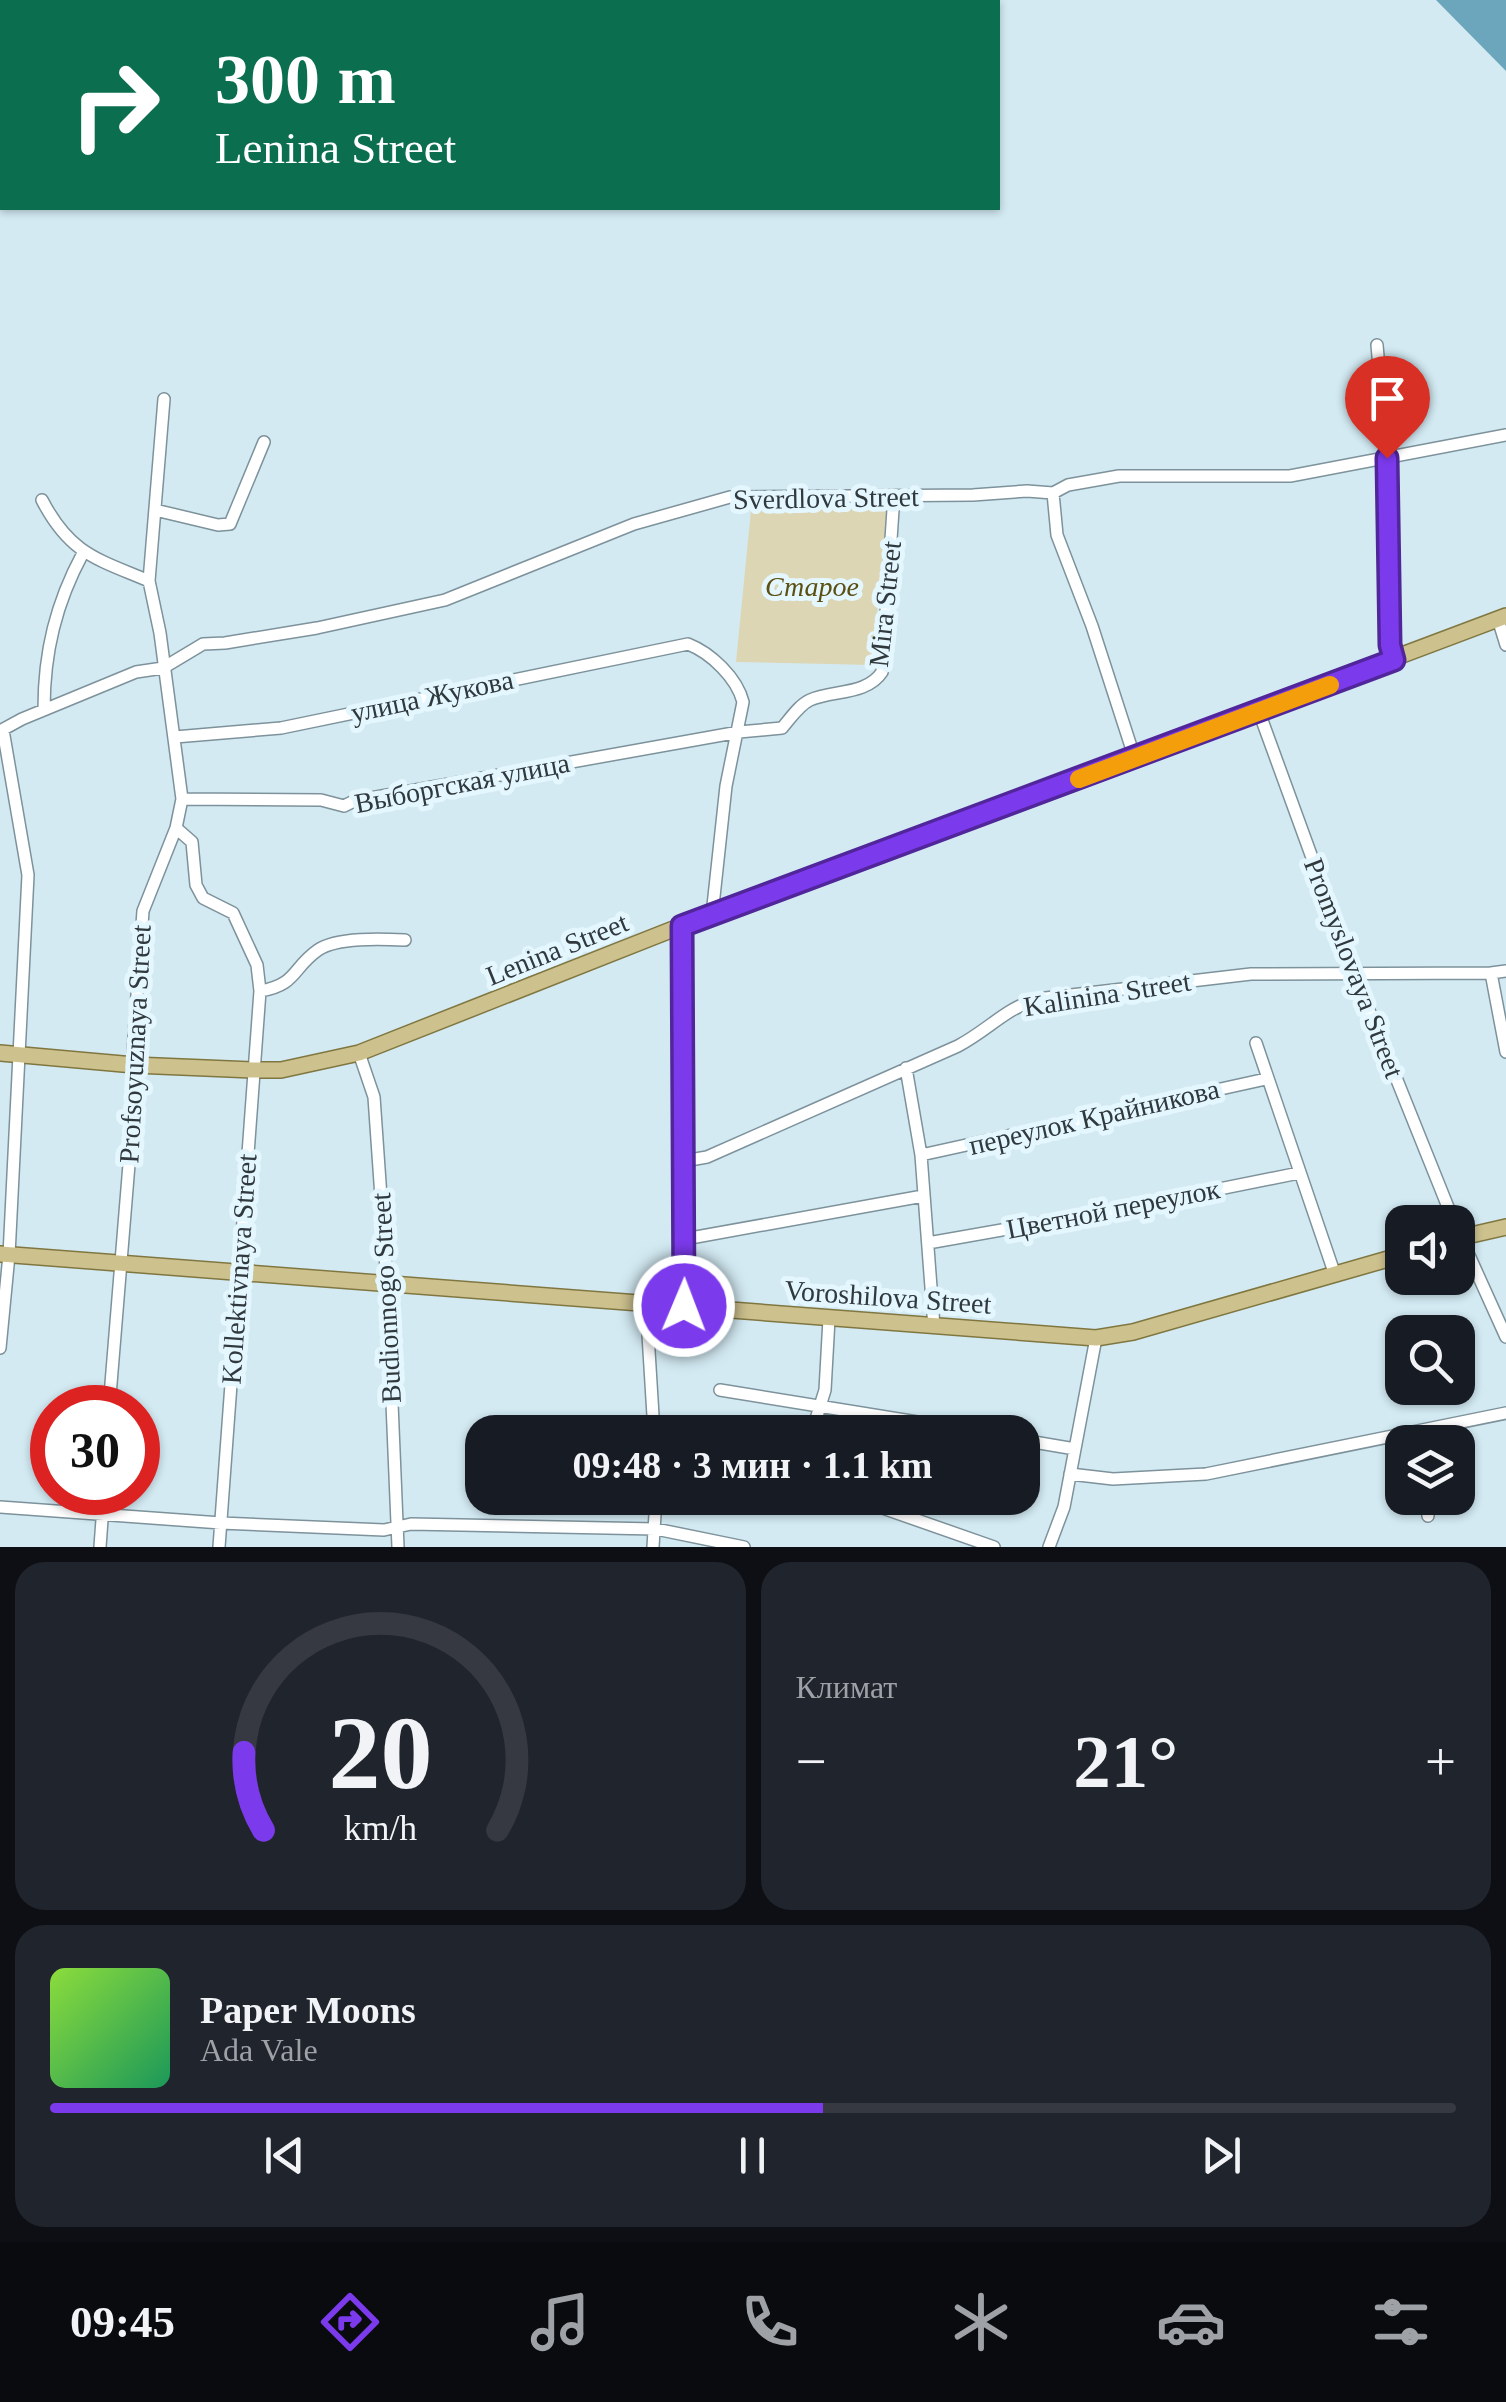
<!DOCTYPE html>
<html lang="ru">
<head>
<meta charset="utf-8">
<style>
  :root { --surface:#171b24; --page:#20242c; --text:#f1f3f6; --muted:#9ea1a6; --line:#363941; --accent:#7c3aed }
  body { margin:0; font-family:Georgia,serif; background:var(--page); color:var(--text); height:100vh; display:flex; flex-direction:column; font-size:38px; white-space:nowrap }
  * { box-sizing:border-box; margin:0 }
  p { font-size:32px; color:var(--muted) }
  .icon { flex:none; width:55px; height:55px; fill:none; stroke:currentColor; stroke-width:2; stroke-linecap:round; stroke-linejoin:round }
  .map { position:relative; height:1547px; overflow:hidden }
  .details { display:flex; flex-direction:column; gap:15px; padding:15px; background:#0d0f14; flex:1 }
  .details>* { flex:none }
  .hud { position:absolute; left:0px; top:0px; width:1000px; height:210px; box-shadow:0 2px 8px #0004; background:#0b6e4f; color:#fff; overflow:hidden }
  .buttons { position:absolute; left:1385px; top:1205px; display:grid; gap:20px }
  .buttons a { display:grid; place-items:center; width:90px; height:90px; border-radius:20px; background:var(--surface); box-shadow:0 2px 8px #0004; font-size:50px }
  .speed { position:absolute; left:30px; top:1385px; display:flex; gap:20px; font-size:50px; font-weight:700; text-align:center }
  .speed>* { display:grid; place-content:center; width:130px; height:130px; border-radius:50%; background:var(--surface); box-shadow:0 2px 8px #0004; line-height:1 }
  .speed .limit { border:15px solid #d22; background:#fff; color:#111 }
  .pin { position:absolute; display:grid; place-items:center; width:85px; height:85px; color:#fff; margin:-102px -42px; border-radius:50% 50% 50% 0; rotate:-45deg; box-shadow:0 0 10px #0007 }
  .pin .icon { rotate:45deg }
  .me { position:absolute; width:110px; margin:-55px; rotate:1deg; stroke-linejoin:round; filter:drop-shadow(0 0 8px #0008) }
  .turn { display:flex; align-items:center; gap:35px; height:210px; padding:0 50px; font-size:45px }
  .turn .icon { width:130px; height:130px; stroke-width:2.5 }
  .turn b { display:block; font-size:70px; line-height:85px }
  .big { font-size:75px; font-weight:700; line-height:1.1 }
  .details .tile { flex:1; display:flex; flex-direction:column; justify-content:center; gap:15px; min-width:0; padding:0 35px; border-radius:30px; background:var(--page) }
  .details .dial { align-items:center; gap:0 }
  .dial svg { height:260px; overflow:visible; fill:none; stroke:var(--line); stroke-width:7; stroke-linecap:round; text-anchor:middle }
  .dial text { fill:var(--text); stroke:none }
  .song { display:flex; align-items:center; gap:30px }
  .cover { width:120px; height:120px; border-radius:15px; background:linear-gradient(135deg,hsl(90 70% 55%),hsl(150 70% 35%)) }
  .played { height:10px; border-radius:5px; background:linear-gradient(90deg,var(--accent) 55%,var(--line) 55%) }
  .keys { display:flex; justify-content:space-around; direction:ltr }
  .heat { display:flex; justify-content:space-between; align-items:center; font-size:55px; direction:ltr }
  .details .tiles { flex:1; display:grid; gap:15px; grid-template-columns:1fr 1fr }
  .tile:last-child { grid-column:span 2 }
  .trip { position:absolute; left:465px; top:1415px; width:575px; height:100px; border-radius:30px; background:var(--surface); box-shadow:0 2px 8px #0004; font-weight:700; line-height:100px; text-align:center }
  .tabs { display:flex; height:160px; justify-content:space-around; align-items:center; background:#090b0e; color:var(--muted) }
  .tabs .icon { width:70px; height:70px }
  .tabs .current { color:var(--accent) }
  .tabs b { font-size:45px; color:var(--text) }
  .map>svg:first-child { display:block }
  .green { fill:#ddd6b4 }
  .water { fill:#6ba6bc }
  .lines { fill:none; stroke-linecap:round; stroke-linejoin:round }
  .minor-casing { stroke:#7d929b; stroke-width:14 }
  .major-casing { stroke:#807740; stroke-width:18 }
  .minor { stroke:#fff; stroke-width:11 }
  .major { stroke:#cdc18e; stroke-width:15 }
  .route-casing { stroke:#51269a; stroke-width:25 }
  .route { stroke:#7c3aed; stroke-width:18 }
  .slow { stroke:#f59e0b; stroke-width:18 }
  .labels { text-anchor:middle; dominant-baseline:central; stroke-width:10; stroke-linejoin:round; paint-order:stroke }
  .street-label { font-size:28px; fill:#30393d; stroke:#e4f6fe }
  .park-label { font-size:28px; font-style:italic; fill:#5c4f12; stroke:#e4f6fe }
</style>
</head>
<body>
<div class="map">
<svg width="1506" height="1547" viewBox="0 0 1506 1547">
  <rect width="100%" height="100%" fill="#d3eaf3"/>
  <path class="green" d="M0,0H684L2,2L0,74Z
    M888,504L872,665L736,662L751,510Z"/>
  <path class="water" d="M1436,0H1506V71Z"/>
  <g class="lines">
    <defs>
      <path id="minor" d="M1377,345L1387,457L1394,660
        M1053,493L1057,535L1092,626L1135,759
        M42,500C70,554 97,559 149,581
        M155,510L218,525L230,524L264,442
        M1498,619L1506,645
        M44,709C44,652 56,603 83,553
        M1259,712L1354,973L1454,1222
        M0,731L22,719L136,672L163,668L203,644L225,643L317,628L445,600L634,524L730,497L973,495L1027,491L1053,493L1068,485L1119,476H1290L1506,435
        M175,737L281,728L688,644C711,653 737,678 743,702L726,786L712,915
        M182,799L321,800L344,806L354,801L739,732L782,728C790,719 799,705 810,700C833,690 867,695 882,672L894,495
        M176,828L192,842L196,885L203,898L233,913L257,965L260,991L219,1547
        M681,926L684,1306
        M1491,973L1506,1052
        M260,991C297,985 292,968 318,950C337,937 382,939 405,940
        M1256,1043L1335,1275
        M359,1053L374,1097L387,1283L398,1547
        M906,1068L921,1155L934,1327
        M921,1155L1266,1079
        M684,1161L707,1157L958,1046C988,1030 1005,1009 1037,999L1251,974L1491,973L1506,971
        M1458,1231L1506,1337
        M685,1239L923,1196
        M928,1243L1115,1210L1299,1173
        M646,1302L654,1432
        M0,1348L9,1255L28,875L3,730
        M720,1390L979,1432
        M109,1408L136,1079L133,1051L143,911L176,828L182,799L160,633L149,581L164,399
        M812,1432L825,1390L829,1319
        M1022,1440L1075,1449
        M1070,1474L1113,1479L1206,1474L1506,1413
        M854,1498L994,1547
        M1426,1498L1428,1516
        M0,1507L221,1523L384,1530L411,1524L656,1529L744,1547
        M100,1547L104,1492
        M653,1547L656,1498
        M1049,1547L1064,1507L1096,1338"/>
      <path id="major" d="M0,1053L134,1065L253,1070H281L359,1053L681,926L1506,616
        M1458,1238L1506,1227
        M0,1254L1096,1338L1133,1332L1402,1255"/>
    </defs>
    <use href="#minor" class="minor-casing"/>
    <use href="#major" class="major-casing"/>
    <use href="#minor" class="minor"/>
    <use href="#major" class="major"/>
  </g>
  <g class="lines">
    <defs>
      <path id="route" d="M684,1306L682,926L1394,660L1390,645L1387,458"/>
    </defs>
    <use href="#route" class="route-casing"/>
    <use href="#route" class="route"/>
    <path class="slow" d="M1079,779L1330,685"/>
  </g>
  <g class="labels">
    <g class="street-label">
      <text transform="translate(826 498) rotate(-1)">Sverdlova Street</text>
      <text transform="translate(885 604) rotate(-84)">Mira Street</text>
      <text transform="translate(432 696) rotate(-12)">улица Жукова</text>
      <text transform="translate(462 783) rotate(-11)">Выборгская улица</text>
      <text transform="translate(557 949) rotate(-22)">Lenina Street</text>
      <text transform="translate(1354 968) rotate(69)">Promyslovaya Street</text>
      <text transform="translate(1107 994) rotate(-9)">Kalinina Street</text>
      <text transform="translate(135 1044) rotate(-87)">Profsoyuznaya Street</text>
      <text transform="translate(1094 1117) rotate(-13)">переулок Крайникова</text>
      <text transform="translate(1113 1209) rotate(-11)">Цветной переулок</text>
      <text transform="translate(239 1269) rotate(-86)">Kollektivnaya Street</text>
      <text transform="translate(888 1297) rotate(4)">Voroshilova Street</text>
      <text transform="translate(386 1298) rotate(-93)">Budionnogo Street</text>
    </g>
    <g class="park-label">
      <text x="812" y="586">Старое</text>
    </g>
  </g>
</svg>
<div class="buttons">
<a><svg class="icon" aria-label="sound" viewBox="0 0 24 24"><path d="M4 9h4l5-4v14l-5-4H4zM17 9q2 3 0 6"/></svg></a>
<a><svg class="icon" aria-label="search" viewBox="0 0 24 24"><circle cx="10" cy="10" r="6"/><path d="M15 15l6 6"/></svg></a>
<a><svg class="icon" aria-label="layers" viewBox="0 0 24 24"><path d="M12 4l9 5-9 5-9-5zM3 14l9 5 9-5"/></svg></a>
</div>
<div class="speed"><div class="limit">30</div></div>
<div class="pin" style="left:1387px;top:458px;background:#d93025"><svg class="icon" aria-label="arrive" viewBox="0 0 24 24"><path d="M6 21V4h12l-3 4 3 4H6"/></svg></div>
<svg class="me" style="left:684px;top:1306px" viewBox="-20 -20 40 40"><circle r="17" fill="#7c3aed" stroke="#fff" stroke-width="3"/><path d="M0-11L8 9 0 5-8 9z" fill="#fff"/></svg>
<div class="trip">09:48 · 3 мин · 1.1 km</div>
<div class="hud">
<div class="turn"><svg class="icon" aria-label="right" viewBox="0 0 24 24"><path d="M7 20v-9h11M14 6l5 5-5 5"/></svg><div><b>300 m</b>Lenina Street</div></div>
</div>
</div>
<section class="details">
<div class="tiles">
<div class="tile dial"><svg viewBox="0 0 100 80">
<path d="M14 69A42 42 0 1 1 86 69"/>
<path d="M14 69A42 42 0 0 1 8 45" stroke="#7c3aed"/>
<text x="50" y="56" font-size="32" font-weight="700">20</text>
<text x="50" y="72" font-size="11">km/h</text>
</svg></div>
<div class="tile"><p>Климат</p>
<div class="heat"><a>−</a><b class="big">21°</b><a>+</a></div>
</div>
<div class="tile">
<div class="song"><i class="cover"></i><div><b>Paper Moons</b><p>Ada Vale</p></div></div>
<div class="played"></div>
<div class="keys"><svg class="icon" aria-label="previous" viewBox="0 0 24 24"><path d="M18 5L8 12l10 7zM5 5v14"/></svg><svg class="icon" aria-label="pause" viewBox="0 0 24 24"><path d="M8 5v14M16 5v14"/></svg><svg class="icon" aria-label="next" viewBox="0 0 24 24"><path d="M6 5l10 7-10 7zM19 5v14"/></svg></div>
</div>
</div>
</section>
<nav class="tabs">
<b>09:45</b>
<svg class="icon current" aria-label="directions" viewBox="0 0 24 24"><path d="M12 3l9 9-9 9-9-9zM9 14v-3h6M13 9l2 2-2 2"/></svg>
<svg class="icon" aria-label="music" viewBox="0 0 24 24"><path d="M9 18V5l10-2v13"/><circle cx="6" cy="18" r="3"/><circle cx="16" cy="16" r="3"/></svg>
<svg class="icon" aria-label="phone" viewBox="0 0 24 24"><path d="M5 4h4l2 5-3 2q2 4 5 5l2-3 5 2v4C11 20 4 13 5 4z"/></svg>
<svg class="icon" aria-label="climate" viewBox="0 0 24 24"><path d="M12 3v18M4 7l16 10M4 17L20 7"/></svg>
<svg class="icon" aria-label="car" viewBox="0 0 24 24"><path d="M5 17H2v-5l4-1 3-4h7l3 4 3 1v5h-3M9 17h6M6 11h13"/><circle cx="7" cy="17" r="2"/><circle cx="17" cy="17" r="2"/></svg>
<svg class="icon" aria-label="filters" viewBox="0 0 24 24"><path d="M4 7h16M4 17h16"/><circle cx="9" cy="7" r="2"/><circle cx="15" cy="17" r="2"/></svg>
</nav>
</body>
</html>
